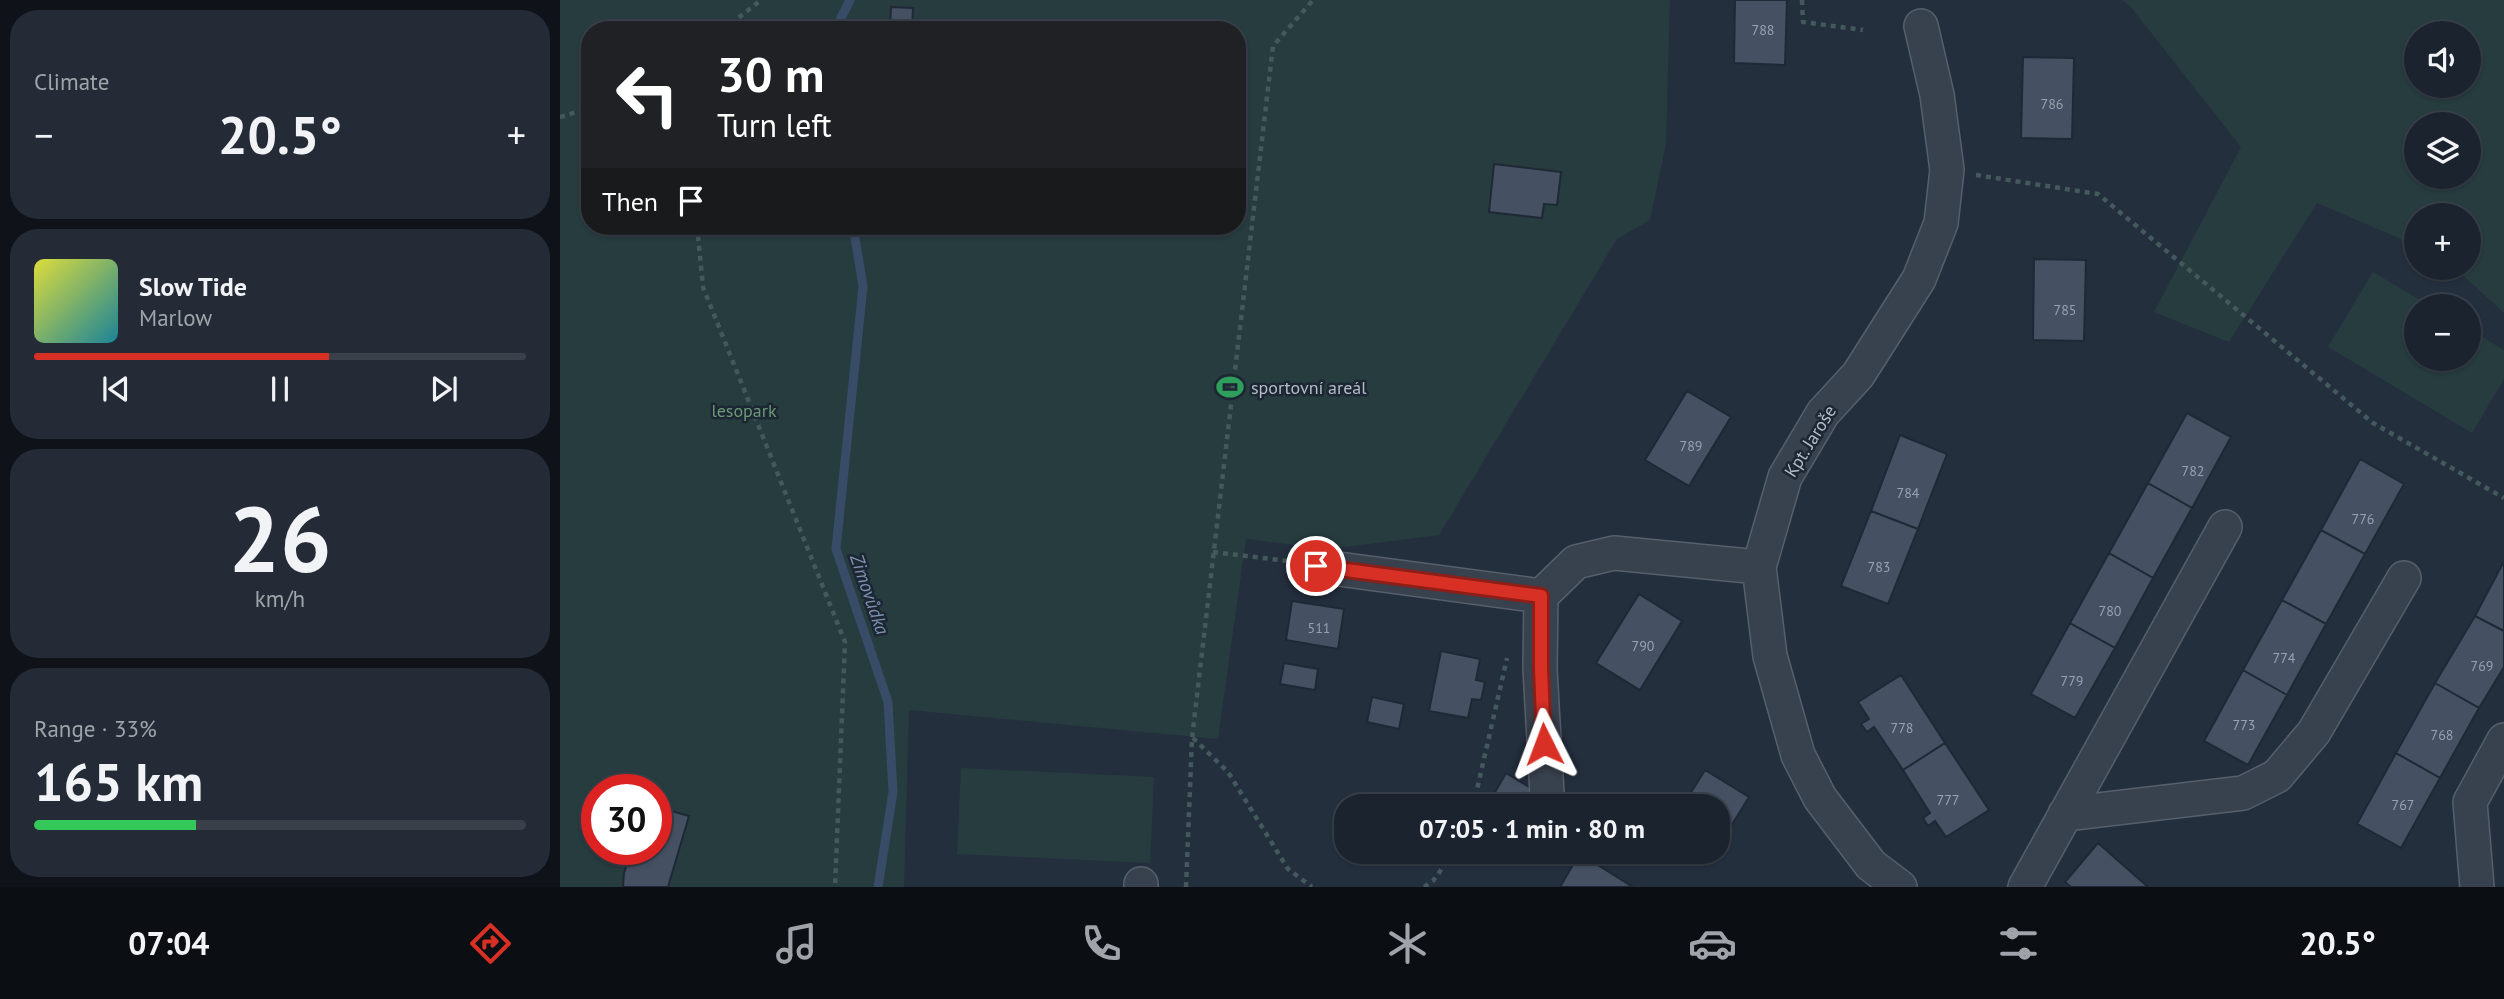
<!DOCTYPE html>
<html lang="en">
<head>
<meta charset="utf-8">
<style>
  :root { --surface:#1b232e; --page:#242b36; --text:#f1f3f6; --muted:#a0a4aa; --line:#39404a; --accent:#d93025 }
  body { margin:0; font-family:"PT Sans",sans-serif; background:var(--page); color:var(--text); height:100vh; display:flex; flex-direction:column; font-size:26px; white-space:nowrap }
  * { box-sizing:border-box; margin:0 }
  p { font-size:23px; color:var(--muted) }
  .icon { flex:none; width:38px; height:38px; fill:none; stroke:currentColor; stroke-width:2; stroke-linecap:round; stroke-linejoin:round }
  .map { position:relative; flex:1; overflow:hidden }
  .details { display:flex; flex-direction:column; gap:10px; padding:10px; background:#0f1319; width:560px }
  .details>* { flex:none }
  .hud { position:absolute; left:21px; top:21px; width:665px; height:214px; border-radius:28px; box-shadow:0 2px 5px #0004,0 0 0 2px var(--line); background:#202124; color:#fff; overflow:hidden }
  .controls { position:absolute; left:1844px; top:21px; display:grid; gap:14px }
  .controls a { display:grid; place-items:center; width:77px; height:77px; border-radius:50%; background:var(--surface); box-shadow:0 2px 5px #0004,0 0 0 2px var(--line); font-size:35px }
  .speed { position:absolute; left:21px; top:774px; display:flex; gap:14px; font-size:35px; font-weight:700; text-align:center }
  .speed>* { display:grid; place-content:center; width:91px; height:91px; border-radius:50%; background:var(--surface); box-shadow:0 2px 5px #0004,0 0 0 2px var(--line); line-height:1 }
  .speed .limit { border:10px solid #d22; background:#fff; color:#111 }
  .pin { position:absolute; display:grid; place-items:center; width:60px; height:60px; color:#fff; margin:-30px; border:4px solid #fff; border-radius:50%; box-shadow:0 2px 7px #0007 }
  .me { position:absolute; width:77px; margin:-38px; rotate:357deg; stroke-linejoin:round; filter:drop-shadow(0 0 5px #0008) }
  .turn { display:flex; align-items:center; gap:24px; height:147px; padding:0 21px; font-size:32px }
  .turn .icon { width:91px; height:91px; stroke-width:2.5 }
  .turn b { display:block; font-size:49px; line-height:60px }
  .then { display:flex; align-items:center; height:66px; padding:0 21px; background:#0003; gap:14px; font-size:26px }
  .big { font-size:52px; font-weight:600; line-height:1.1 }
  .details .widget { flex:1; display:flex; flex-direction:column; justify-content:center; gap:10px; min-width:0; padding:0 24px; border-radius:28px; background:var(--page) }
  .details .dial { align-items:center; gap:0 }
  .dial b { font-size:91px; line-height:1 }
  .song { display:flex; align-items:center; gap:21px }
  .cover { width:84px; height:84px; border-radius:10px; background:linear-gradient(135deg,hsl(60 70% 55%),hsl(190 70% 35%)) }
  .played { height:7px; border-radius:4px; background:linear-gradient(90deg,var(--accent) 60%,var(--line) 60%) }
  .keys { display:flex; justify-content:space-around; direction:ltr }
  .heat { display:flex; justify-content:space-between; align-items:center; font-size:38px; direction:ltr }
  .charge { height:10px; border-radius:5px; background:linear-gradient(90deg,#34c759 33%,var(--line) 0) }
  .trip { position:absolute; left:774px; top:794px; width:396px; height:70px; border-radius:28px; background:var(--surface); box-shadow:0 2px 5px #0004,0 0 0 2px var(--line); font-weight:600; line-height:70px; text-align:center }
  .dock { display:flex; height:112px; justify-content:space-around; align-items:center; background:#0b0e12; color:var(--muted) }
  .dock .icon { width:49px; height:49px }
  .dock .selected { color:var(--accent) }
  .dock b { font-size:32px; color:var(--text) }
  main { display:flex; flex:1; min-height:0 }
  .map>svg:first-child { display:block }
  .green { fill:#263c3f; fill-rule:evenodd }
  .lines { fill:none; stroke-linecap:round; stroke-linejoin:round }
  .stream { stroke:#394c67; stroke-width:9 }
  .building { fill:#455162; stroke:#1f2835; stroke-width:2 }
  .minor-casing { stroke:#565f6c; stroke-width:36 }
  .path { stroke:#44595c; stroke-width:4.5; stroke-dasharray:5 5; stroke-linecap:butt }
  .minor { stroke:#38414e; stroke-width:33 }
  .route-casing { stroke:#8d1f18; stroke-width:18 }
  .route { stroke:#d93025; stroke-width:12 }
  .labels { text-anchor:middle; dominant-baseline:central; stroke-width:5; stroke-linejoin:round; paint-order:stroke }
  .number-label { font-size:14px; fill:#98a1af }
  .poi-label { font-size:18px; fill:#b4bcc9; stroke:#1d2633; text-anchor:start }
  .park-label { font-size:18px; fill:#6b9a76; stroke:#1d2633 }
  .street-label { font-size:18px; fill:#b4bcc9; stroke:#1d2633 }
  .water-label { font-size:19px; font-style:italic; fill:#7c92b1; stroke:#1d2633 }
</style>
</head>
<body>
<main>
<section class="details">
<div class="widget"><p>Climate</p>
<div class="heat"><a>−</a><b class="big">20.5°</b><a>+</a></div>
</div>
<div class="widget">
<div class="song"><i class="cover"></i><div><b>Slow Tide</b><p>Marlow</p></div></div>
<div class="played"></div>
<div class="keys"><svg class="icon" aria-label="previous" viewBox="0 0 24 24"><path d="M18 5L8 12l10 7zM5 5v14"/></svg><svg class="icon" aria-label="pause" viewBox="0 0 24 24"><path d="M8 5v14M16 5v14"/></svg><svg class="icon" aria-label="next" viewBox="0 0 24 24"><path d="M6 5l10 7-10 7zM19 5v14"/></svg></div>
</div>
<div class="widget dial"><b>26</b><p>km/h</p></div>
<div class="widget"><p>Range · 33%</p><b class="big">165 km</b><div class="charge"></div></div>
</section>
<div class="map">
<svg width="1944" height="887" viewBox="0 0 1944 887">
  <rect width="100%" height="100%" fill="#242f3e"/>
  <path class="green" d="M0,0H1110L1106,144L1090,220L1057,239L879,535L769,549L686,539L658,739L349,710L344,887H0ZM30,30H677V226H30ZM37,789H96V849H37Z
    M1562,0H1944V313L1895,268H1909V215H1857V246L1757,203L1669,342L1594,312L1681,147L1570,6ZM1857,33H1909V86H1857ZM1857,124H1909V177H1857Z
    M1813,272L1870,306H1857V359H1909V329L1944,350V379L1912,433L1768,347Z
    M401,768L594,777L590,863L397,854Z"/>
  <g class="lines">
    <path class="stream" d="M275,30L290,0
      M293,226L303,286L276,549L328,702L333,792L318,887"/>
  </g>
  <path class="building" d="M1175,0H1227L1225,65L1174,63Z
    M331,7L353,8L352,28L376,30H330Z
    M1463,57L1514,58L1512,139L1461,138Z
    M934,164L1001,172L997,205L984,204L982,218L929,212Z
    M1474,259L1526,260L1524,341L1473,340Z
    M1127,391L1171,417L1129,486L1085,460Z
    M1627,413L1671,437L1632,508L1588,483Z
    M1340,435L1387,454L1358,529L1311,511Z
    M1800,459L1844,484L1805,554L1761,530Z
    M1588,483L1632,508L1593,578L1549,553Z
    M1311,511L1358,529L1328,604L1281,586Z
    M1761,530L1805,554L1766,624L1722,600Z
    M1549,553L1593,578L1555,648L1510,623Z
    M1944,561V631L1915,616Z
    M1079,594L1122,621L1080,690L1036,663Z
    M1722,600L1766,624L1727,695L1683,670Z
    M732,601L784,609L778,649L726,640Z
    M1915,616L1944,631V667L1919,708L1875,683Z
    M1510,623L1555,648L1515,718L1471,694Z
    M881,651L920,659L916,680L925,682L921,700L912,699L908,718L869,711Z
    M724,663L758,669L755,690L720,684Z
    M1683,670L1727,695L1688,765L1644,741Z
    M1341,675L1385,743L1343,770L1314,727L1307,732L1301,724L1309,719L1298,702Z
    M1875,683L1919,708L1880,778L1836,753Z
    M812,697L844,704L839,729L807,722Z
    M1385,743L1429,810L1386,837L1375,821L1368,826L1363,818L1370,813L1343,770Z
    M1836,753L1880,778L1841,848L1797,824Z
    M1145,770L1189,797L1157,849V807H1122Z
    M946,773L974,790L964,807H955L934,794Z
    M104,809L129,816L108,887H63L64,873L72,849H96V810L102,814Z
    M1538,843L1588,887H1511L1505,882Z
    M1124,852H1155L1146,866Z
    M1020,854L1073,887H1000L1014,863L1009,860L1012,855L1017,858Z"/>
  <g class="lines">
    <defs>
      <path id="minor" d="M756,566L981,596
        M982,807L987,794L980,669L981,596L1016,562L1054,553L1199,567
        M1505,814L1683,793L1717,776L1754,732L1844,578
        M581,887V884
        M1340,887L1311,865L1260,798L1238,755L1210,656L1199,567L1225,477L1263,413L1298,375L1359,279L1381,223L1387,170L1377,95L1361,26
        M1465,887L1665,527
        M1917,887L1910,802L1944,740"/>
    </defs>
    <use href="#minor" class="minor-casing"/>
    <path class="path" d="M1242,0L1243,22L1303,30
      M163,30L201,0
      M0,117L30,108
      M1416,175L1538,194L1813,423L1944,498
      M137,226L143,287L285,642L275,887
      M653,552L728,561
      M633,738L668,772L728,869L752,887
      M913,807L947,658
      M626,887L632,738L713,46L753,0
      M864,887L873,881L894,852"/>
    <use href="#minor" class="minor"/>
  </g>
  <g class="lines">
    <defs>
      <path id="route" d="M756,566L981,596V668L984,744"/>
    </defs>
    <use href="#route" class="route-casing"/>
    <use href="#route" class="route"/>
  </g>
  <defs>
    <symbol id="stadium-bare" viewBox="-9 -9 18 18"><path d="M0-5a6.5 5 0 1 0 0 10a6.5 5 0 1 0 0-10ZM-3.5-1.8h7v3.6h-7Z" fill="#2e9e5b" stroke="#1d2633" stroke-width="2.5" paint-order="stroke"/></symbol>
  </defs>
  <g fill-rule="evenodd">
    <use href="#stadium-bare" x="651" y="368" width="38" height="38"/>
  </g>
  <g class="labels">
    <g class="number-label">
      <text x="1203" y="30">788</text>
      <text x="1492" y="104">786</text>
      <text x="1505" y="310">785</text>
      <text x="1131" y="446">789</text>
      <text x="1633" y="471">782</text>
      <text x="1348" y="493">784</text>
      <text x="1803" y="519">776</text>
      <text x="1319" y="567">783</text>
      <text x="1550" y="611">780</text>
      <text x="759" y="628">511</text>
      <text x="1083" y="646">790</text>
      <text x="1724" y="658">774</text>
      <text x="1922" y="666">769</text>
      <text x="1512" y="681">779</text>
      <text x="1684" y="725">773</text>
      <text x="1342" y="728">778</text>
      <text x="1882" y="735">768</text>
      <text x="1388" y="800">777</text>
      <text x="1843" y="805">767</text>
    </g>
    <g class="poi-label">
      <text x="691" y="387">sportovní areál</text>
    </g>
    <g class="park-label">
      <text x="184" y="410">lesopark</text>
    </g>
    <g class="street-label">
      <text transform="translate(1250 441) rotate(-58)">Kpt. Jaroše</text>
    </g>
    <g class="water-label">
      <text transform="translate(310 594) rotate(71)">Zimovůdka</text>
    </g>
  </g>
</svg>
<div class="controls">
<a><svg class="icon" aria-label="sound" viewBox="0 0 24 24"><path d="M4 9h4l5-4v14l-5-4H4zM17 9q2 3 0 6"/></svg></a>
<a><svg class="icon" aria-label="layers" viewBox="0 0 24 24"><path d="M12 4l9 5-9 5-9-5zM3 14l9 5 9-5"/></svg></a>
<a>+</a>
<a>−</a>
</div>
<div class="speed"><div class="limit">30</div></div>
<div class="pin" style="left:756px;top:566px;background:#d93025"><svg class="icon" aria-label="arrive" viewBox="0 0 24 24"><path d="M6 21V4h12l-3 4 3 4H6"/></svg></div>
<svg class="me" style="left:984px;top:744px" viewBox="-20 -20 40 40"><path d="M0-17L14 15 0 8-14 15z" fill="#d93025" stroke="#fff" stroke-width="4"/></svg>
<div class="trip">07:05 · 1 min · 80 m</div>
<div class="hud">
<div class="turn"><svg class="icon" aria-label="left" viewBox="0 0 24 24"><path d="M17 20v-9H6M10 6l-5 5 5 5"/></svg><div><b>30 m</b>Turn left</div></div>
<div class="then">Then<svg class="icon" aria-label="arrive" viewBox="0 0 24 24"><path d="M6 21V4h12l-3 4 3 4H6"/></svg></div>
</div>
</div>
</main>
<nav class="dock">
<b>07:04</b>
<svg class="icon selected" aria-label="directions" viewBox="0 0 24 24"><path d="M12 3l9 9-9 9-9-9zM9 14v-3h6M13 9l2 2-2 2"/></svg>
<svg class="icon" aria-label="music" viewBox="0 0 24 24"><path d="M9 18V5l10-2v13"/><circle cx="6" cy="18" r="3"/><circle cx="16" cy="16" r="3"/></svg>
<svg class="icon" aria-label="phone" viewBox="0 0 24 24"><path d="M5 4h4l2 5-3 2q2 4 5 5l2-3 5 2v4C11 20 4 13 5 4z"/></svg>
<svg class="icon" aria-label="climate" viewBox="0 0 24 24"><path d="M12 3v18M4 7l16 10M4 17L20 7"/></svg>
<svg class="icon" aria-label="car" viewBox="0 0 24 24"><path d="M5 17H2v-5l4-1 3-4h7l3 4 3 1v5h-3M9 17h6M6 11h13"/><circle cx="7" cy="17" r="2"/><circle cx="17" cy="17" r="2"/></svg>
<svg class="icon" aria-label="filters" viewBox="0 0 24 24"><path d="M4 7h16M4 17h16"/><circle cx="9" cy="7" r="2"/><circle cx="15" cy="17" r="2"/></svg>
<b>20.5°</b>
</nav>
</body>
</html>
